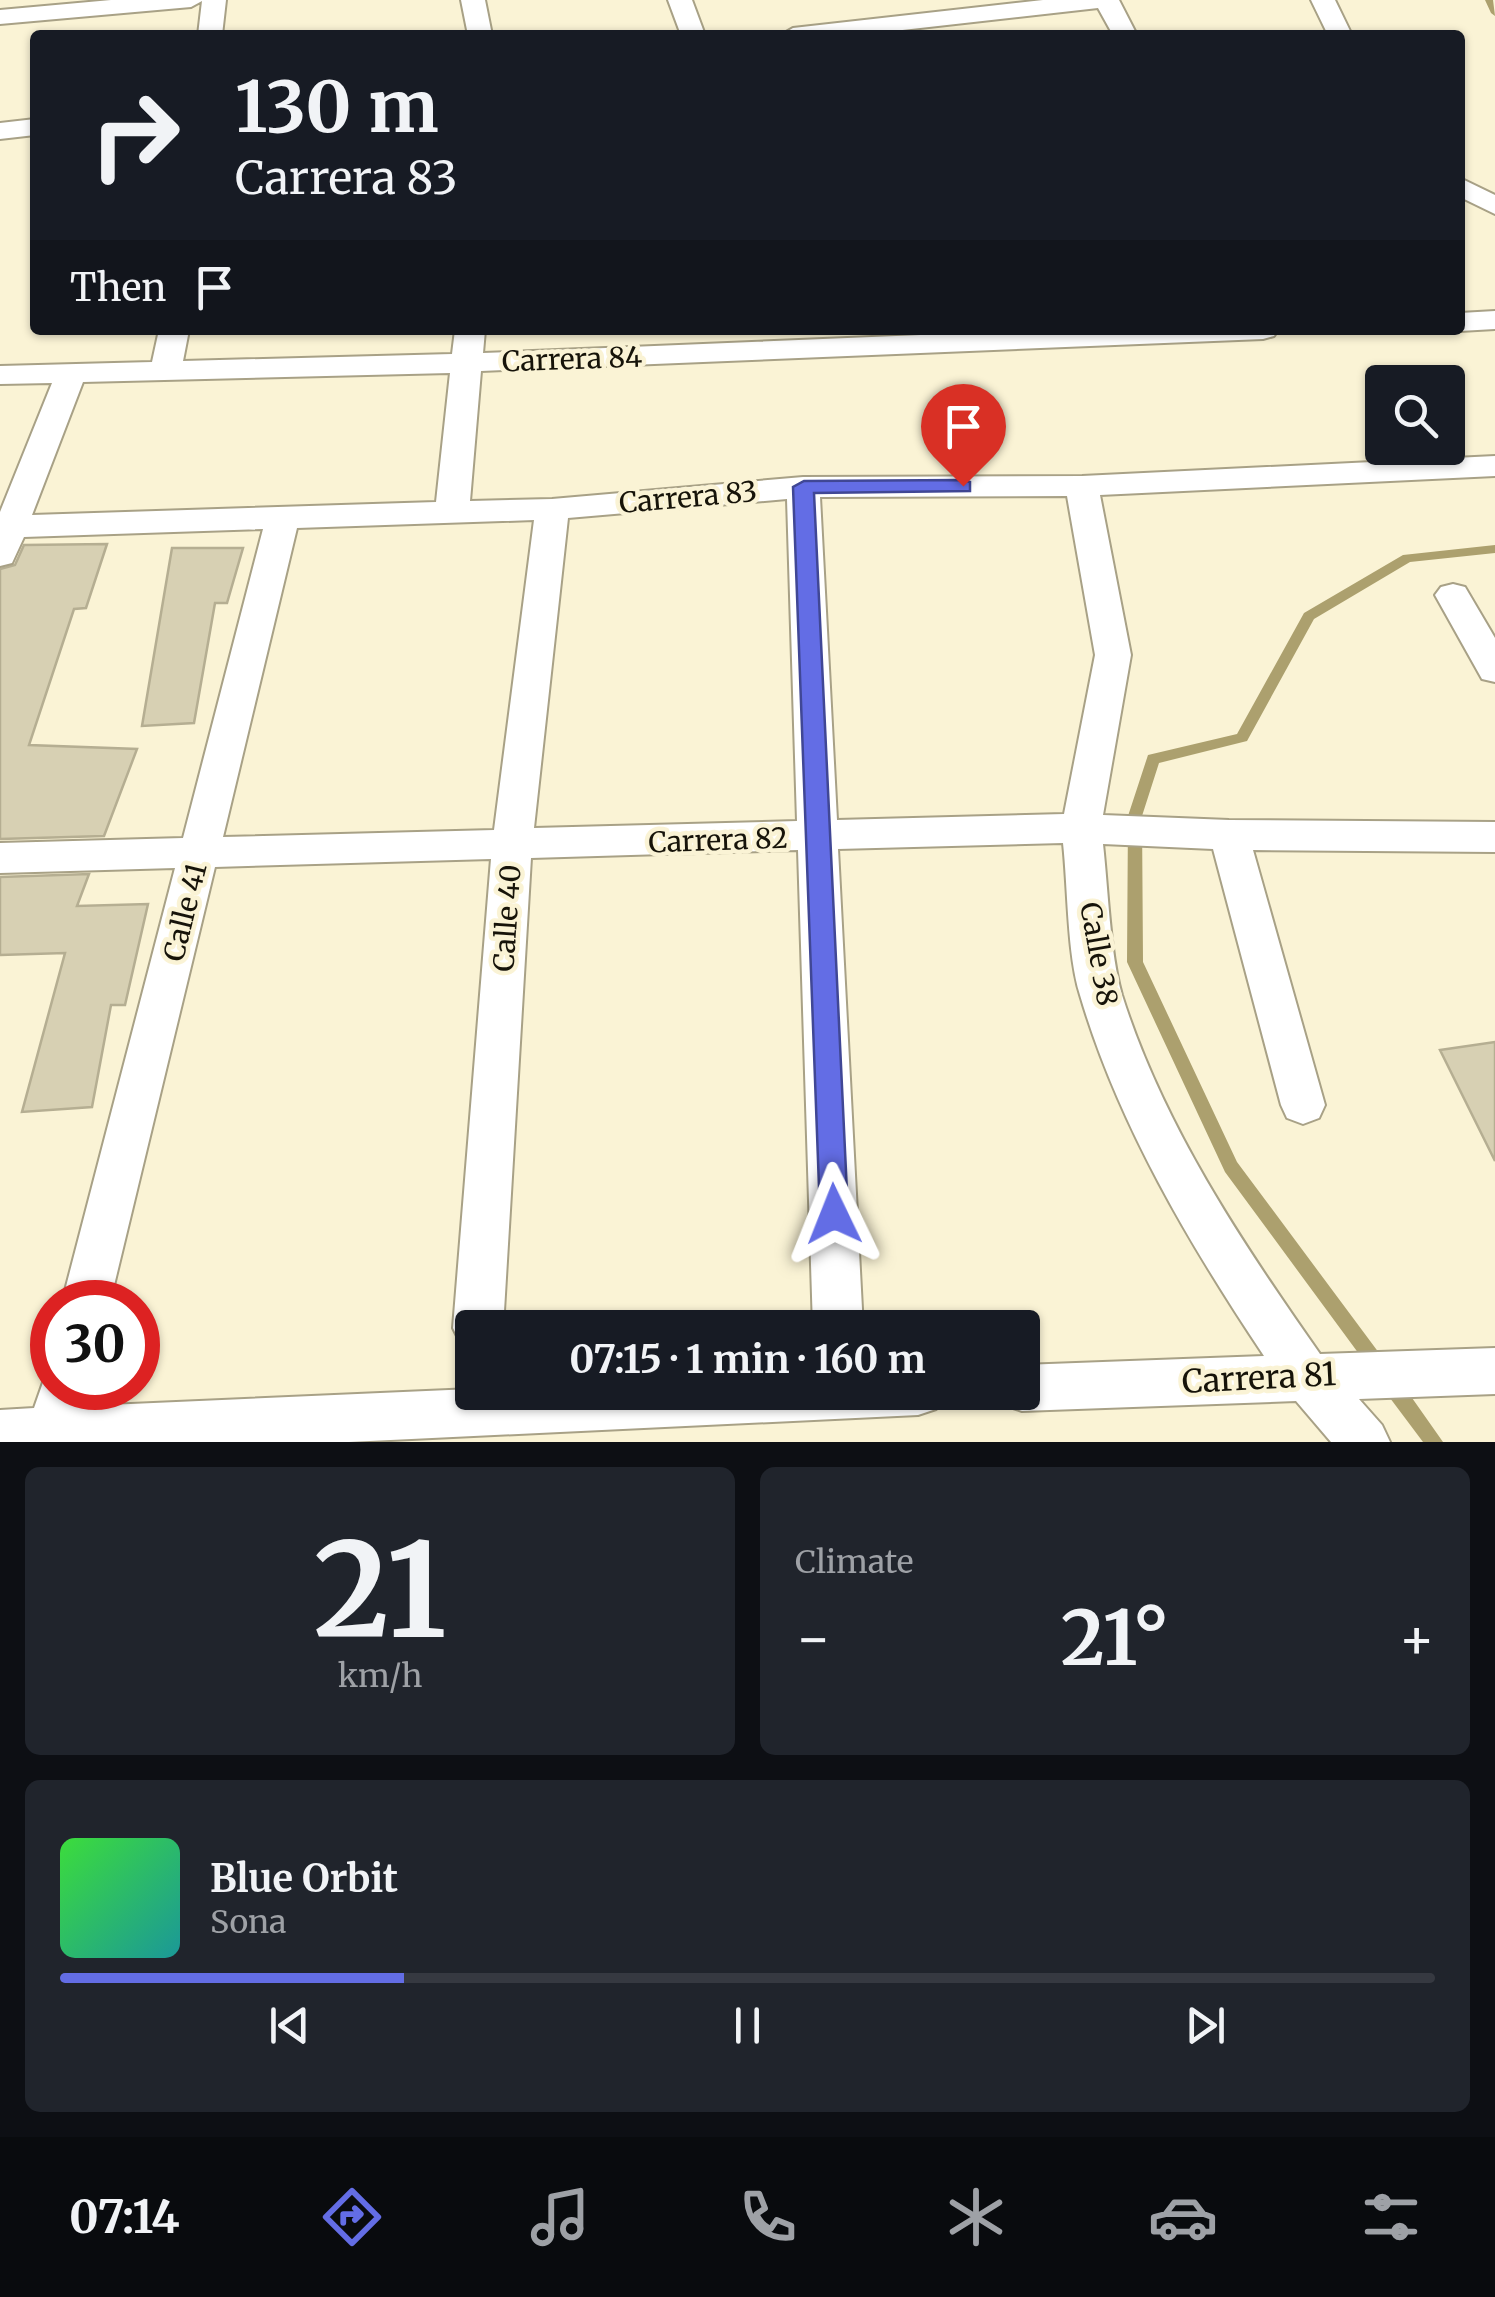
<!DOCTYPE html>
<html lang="en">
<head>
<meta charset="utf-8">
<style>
  :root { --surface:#171b24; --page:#20242c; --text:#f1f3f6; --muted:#9ea1a6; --line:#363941; --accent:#636de5 }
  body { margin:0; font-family:Merriweather,serif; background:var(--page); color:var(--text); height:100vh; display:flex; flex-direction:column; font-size:38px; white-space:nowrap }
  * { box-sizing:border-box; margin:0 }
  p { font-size:32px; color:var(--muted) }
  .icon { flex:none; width:55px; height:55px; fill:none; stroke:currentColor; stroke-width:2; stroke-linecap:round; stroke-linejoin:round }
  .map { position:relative; height:1442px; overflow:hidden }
  .sheet { display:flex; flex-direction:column; gap:25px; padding:25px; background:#0d0f14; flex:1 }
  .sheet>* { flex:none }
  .guide { position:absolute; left:30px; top:30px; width:1435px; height:305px; border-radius:10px; box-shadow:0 2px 8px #0004; background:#171b24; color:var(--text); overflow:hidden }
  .fabs { position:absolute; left:1365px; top:365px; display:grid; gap:20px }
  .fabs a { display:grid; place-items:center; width:100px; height:100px; border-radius:10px; background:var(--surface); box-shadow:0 2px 8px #0004; font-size:50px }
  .speed { position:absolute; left:30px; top:1280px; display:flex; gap:20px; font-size:50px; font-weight:700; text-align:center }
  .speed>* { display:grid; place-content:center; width:130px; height:130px; border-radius:50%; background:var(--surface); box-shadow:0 2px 8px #0004; line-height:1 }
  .speed .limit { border:15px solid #d22; background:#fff; color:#111 }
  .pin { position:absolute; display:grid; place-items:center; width:85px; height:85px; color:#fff; margin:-102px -42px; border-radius:50% 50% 50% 0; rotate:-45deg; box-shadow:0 0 10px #0007 }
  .pin .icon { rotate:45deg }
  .me { position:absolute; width:110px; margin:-55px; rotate:358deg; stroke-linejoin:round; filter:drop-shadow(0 0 8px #0008) }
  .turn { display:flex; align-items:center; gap:35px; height:210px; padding:0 40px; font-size:45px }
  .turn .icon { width:130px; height:130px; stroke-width:2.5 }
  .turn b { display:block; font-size:70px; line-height:85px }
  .then { display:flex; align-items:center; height:95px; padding:0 40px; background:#0003; gap:20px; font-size:38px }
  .big { font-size:75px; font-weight:700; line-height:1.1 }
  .sheet .tile { flex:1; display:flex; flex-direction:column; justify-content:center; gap:15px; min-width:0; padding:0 35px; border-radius:15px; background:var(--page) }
  .sheet .dial { align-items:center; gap:0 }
  .dial b { font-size:130px; line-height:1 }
  .song { display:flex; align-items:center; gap:30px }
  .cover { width:120px; height:120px; border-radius:15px; background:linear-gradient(135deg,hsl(120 70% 55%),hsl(180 70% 35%)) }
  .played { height:10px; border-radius:5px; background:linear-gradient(90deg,var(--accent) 25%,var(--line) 25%) }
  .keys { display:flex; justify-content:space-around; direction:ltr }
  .heat { display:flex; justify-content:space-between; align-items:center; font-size:55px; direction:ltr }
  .sheet .tiles { flex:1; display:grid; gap:25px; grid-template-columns:1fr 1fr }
  .tile:last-child { grid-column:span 2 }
  .trip { position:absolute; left:455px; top:1310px; width:585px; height:100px; border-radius:10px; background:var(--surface); box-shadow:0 2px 8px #0004; font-weight:700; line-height:100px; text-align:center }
  .tabs { display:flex; height:160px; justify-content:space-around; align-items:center; background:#090b0e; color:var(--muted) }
  .tabs .icon { width:70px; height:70px }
  .tabs .active { color:var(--accent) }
  .tabs b { font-size:45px; color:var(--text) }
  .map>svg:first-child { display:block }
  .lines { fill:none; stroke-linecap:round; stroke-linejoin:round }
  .stream { fill:#aca06e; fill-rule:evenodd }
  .building { fill:#d7d0b3; stroke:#b5ae92; stroke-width:2.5 }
  .minor-casing { stroke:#a8a186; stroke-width:4 }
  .minor { fill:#fff; fill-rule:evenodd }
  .route { fill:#636de5; stroke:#404795; stroke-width:2.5 }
  .labels { text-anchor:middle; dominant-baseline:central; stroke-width:9; stroke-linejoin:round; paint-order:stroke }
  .street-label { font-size:28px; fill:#161309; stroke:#faf3d5 }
  .near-street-label { font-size:32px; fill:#161309; stroke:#faf3d5 }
</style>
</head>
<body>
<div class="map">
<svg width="1495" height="1442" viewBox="0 0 1495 1442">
  <rect width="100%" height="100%" fill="#faf3d5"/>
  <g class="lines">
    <path class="stream" d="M1485,0H1493L1495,16L1491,13Z
      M1495,545V553L1410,562L1314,619L1247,741L1159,763L1142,816L1143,962L1237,1162L1385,1361L1388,1367L1385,1373L1379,1375L1373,1373L1225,1172L1127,962L1128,816L1148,755L1237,734L1304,613L1403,555Z
      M1391,1375L1398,1378L1443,1442H1423L1384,1390L1382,1384L1384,1378Z"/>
  </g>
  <path class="building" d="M107,544L86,608L74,609L29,745L137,749L104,836L0,839V569L15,565L24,545Z
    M172,548H243L227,603H215L194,723L142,726Z
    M89,874L77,906L148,904L125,1005H111L92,1107L22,1112L65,953L0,955V877Z
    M1495,1042V1161L1440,1050Z"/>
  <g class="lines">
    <defs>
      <path id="minor" d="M111,0H226L222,35H198L202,1L191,7L0,24V10Z
        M461,0H485L492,35H468Z
        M668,0H692L705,35H681Z
        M1043,0H1119L1137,35H1113L1098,8L858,35H781L793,28Z
        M1311,0H1335L1352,35H1328Z
        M35,119V135L0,139V123Z
        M1460,178L1495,195V214L1460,197Z
        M1495,311V329L1460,331L1456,330H1460V313Z
        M159,330H189L183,361L452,354L455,330H485L483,353L1044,330H1278L1274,336L1263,339L481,371L470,501L552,499L803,477L1082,476L1495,456V476L1100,495L1131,655L1103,815L1229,820L1495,822V852L1253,850L1325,1105L1319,1118L1303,1124L1287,1118L1281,1105L1213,849L1103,844C1108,888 1110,953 1122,995C1163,1125 1242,1243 1320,1354L1495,1348V1394L1359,1399L1382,1425L1390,1442H1331L1296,1401L1022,1411L1004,1405L999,1392H1022V1365L1264,1356C1190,1245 1118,1124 1080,995C1067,954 1068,888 1063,843L838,849L863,1328H813L798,850L531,858L503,1328H472V1348L461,1344L453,1328L491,859L215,867L110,1302H62L175,868L0,873V843L183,838L263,529L24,537L12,563L0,566V512L52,383L0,384V366L152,362ZM450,373L436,502L32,515L83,382ZM1067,496L1095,655L1064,814L837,820L820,497ZM787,499L797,821L534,828L568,518ZM534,520L494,830L223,837L297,528Z
        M1453,584L1465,587L1495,638V682L1482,679L1435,595L1441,587Z
        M52,1369V1388H90L85,1406L472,1389V1392H943L936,1409L918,1415L349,1442H0V1410L34,1408L47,1371Z"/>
    </defs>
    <use href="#minor" class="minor-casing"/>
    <use href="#minor" class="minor"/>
  </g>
  <path class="route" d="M963,480L970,482V491L814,493L848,1214L844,1223L834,1227L824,1223L820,1214L793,487L804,481Z"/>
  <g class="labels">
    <g class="street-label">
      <text transform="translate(572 359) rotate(-2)">Carrera 84</text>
      <text transform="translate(688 497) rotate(-5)">Carrera 83</text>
      <text transform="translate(718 840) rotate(-2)">Carrera 82</text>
      <text transform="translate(185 912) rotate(-76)">Calle 41</text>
      <text transform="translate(507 918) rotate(-86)">Calle 40</text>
      <text transform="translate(1099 954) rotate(80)">Calle 38</text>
    </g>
    <g class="near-street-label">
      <text transform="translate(1259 1378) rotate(-3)">Carrera 81</text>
    </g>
  </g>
</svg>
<div class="fabs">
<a><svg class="icon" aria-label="search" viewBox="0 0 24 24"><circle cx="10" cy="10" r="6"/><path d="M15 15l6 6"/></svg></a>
</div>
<div class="speed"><div class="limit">30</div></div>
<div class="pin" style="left:963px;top:486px;background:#d93025"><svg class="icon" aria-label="arrive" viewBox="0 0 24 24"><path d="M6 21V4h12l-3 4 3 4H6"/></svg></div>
<svg class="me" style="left:834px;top:1214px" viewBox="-20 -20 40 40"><path d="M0-17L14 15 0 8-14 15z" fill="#636de5" stroke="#fff" stroke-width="4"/></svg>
<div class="trip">07:15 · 1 min · 160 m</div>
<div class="guide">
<div class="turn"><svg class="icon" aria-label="right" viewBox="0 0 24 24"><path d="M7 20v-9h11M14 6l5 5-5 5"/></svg><div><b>130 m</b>Carrera 83</div></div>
<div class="then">Then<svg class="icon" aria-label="arrive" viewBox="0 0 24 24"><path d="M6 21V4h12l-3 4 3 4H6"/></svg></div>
</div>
</div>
<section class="sheet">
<div class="tiles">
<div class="tile dial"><b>21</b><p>km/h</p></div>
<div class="tile"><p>Climate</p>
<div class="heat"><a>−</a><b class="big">21°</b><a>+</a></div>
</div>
<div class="tile">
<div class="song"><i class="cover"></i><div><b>Blue Orbit</b><p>Sona</p></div></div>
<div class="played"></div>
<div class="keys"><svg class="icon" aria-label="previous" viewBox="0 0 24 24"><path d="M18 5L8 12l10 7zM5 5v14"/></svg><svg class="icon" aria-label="pause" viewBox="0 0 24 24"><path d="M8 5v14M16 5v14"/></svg><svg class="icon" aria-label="next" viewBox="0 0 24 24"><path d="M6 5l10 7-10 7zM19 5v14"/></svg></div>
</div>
</div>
</section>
<nav class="tabs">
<b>07:14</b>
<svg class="icon active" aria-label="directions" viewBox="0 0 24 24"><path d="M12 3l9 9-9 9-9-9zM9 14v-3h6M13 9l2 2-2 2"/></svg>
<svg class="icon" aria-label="music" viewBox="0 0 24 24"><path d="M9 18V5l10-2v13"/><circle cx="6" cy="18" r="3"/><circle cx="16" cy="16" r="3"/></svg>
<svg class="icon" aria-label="phone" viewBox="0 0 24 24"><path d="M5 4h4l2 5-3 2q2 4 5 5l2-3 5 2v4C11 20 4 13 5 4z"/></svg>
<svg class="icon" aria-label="climate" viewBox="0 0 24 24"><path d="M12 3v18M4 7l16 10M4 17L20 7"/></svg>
<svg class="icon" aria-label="car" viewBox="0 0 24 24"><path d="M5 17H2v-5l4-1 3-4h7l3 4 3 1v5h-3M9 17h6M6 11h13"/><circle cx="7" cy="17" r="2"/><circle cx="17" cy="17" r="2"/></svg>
<svg class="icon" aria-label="filters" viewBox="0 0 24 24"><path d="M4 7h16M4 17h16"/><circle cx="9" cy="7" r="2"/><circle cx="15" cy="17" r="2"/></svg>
</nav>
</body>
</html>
